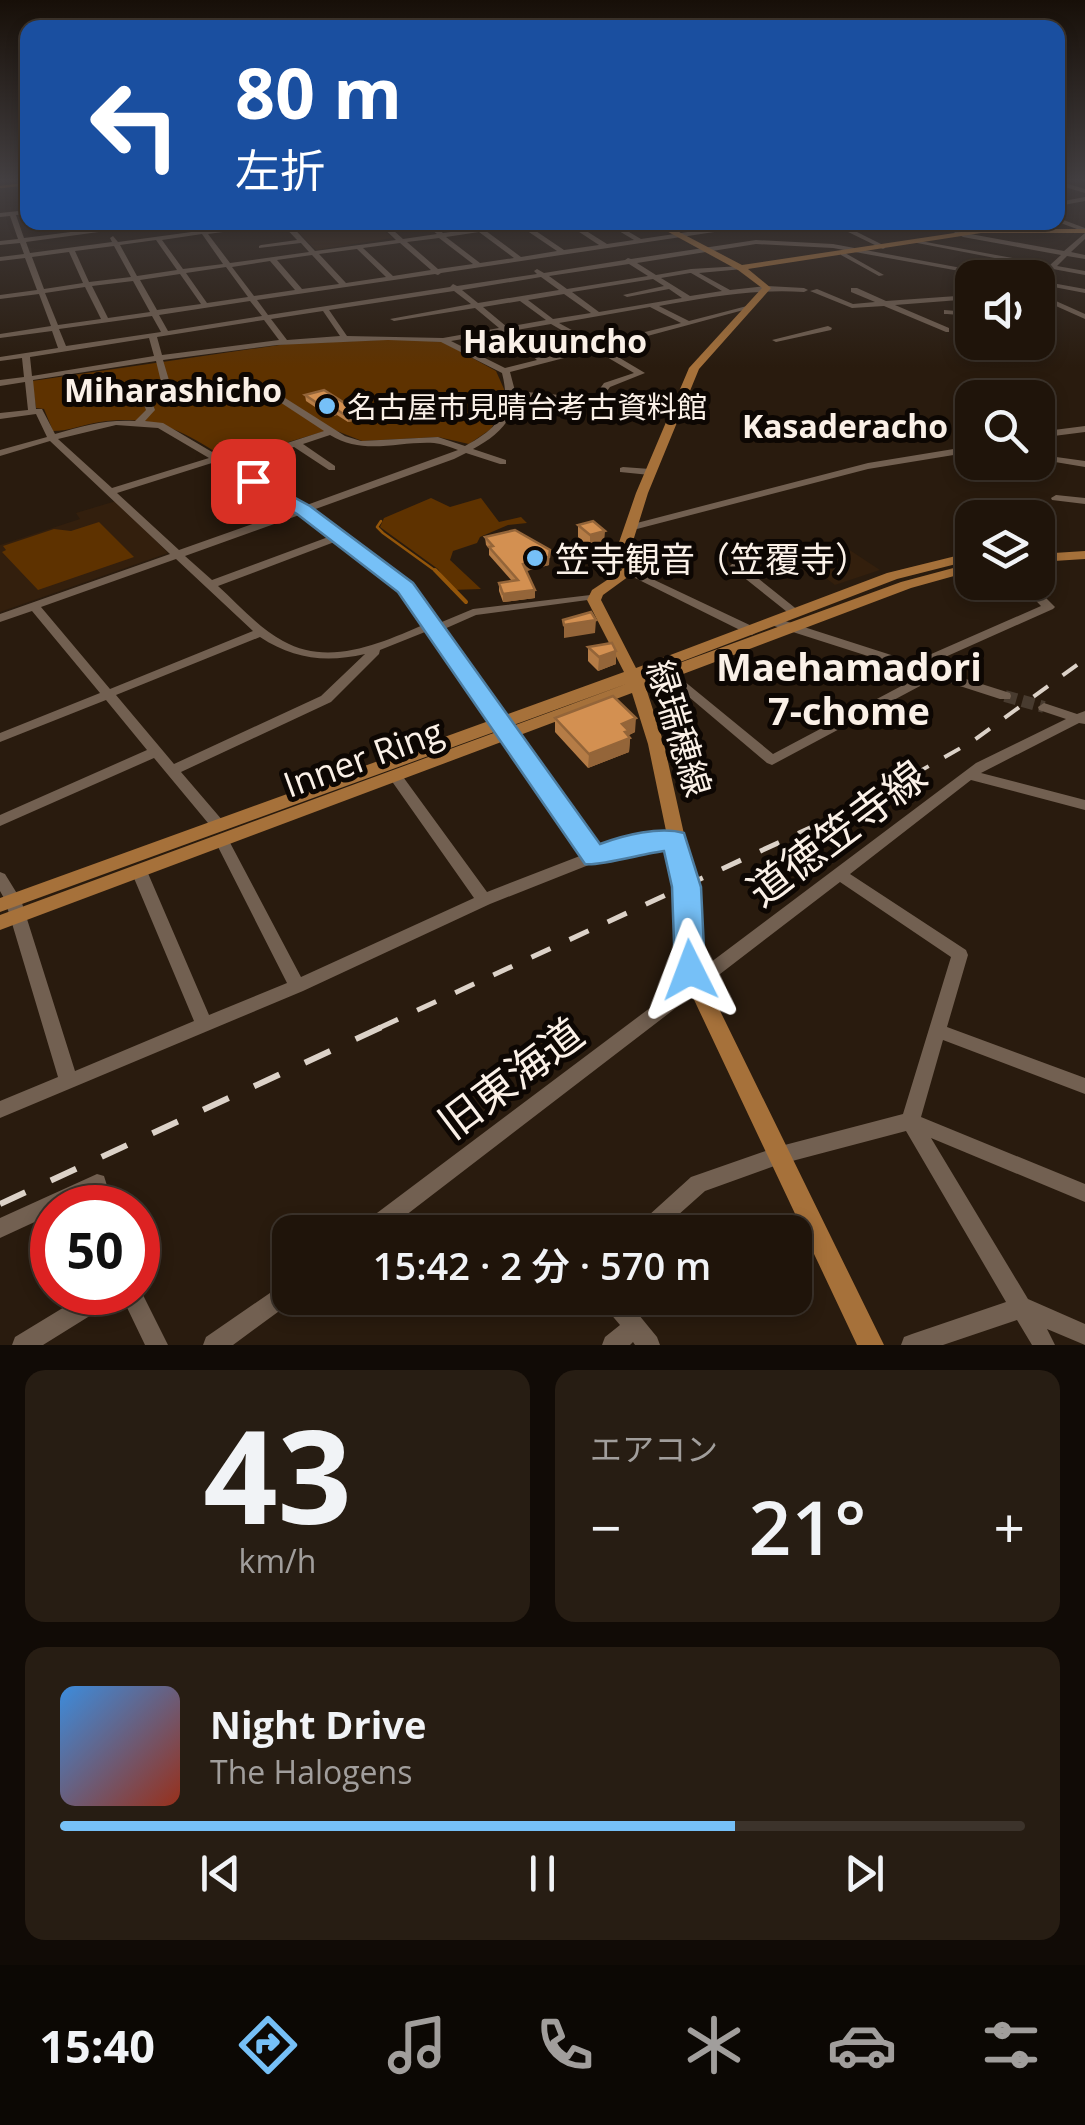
<!DOCTYPE html>
<html lang="ja">
<head>
<meta charset="utf-8">
<style>
  :root { --surface:#1f140a; --page:#271d13; --text:#f1f3f6; --muted:#a19e9c; --line:#3c332b; --accent:#76c0f7 }
  body { margin:0; font-family:"Open Sans","Noto Sans JP",sans-serif; background:var(--page); color:var(--text); height:100vh; display:flex; flex-direction:column; font-size:38px; white-space:nowrap }
  * { box-sizing:border-box; margin:0 }
  p { font-size:32px; color:var(--muted) }
  .icon { flex:none; width:55px; height:55px; fill:none; stroke:currentColor; stroke-width:2; stroke-linecap:round; stroke-linejoin:round }
  .map { position:relative; height:1345px; overflow:hidden }
  .panel { display:flex; flex-direction:column; gap:25px; padding:25px; background:#110b06; flex:1 }
  .panel>* { flex:none }
  .banner { position:absolute; left:20px; top:20px; width:1045px; height:210px; border-radius:20px; box-shadow:0 5px 15px #0003,0 0 0 2px var(--line); background:#1a4fa0; color:#fff; overflow:hidden }
  .buttons { position:absolute; left:955px; top:260px; display:grid; gap:20px }
  .buttons a { display:grid; place-items:center; width:100px; height:100px; border-radius:20px; background:var(--surface); box-shadow:0 5px 15px #0003,0 0 0 2px var(--line); font-size:50px }
  .speed { position:absolute; left:30px; top:1185px; display:flex; gap:20px; font-size:50px; font-weight:700; text-align:center }
  .speed>* { display:grid; place-content:center; width:130px; height:130px; border-radius:50%; background:var(--surface); box-shadow:0 5px 15px #0003,0 0 0 2px var(--line); line-height:1 }
  .speed .limit { border:15px solid #d22; background:#fff; color:#111 }
  .pin { position:absolute; display:grid; place-items:center; width:85px; height:85px; color:#fff; margin:-42px; border-radius:20px; box-shadow:0 5px 15px #0006 }
  .me { position:absolute; width:110px; margin:-55px; rotate:357deg; stroke-linejoin:round; filter:drop-shadow(0 0 8px #0008) }
  .turn { display:flex; align-items:center; gap:35px; height:210px; padding:0 50px; font-size:45px }
  .turn .icon { width:130px; height:130px; stroke-width:2.5 }
  .turn b { display:block; font-size:70px; line-height:85px }
  .big { font-size:75px; font-weight:600; line-height:1.1 }
  .panel .tile { flex:1; display:flex; flex-direction:column; justify-content:center; gap:15px; min-width:0; padding:0 35px; border-radius:20px; background:var(--page) }
  .panel .dial { align-items:center; gap:0 }
  .dial b { font-size:130px; line-height:1 }
  .song { display:flex; align-items:center; gap:30px }
  .cover { width:120px; height:120px; border-radius:15px; background:linear-gradient(135deg,hsl(210 70% 55%),hsl(10 70% 35%)) }
  .played { height:10px; border-radius:5px; background:linear-gradient(90deg,var(--accent) 70%,var(--line) 70%) }
  .keys { display:flex; justify-content:space-around; direction:ltr }
  .heat { display:flex; justify-content:space-between; align-items:center; font-size:55px; direction:ltr }
  .panel .tiles { flex:1; display:grid; gap:25px; grid-template-columns:1fr 1fr }
  .tile:last-child { grid-column:span 2 }
  .trip { position:absolute; left:272px; top:1215px; width:540px; height:100px; border-radius:20px; background:var(--surface); box-shadow:0 5px 15px #0003,0 0 0 2px var(--line); font-weight:600; line-height:100px; text-align:center }
  .menu { display:flex; height:160px; justify-content:space-around; align-items:center; background:#0c0804; color:var(--muted) }
  .menu .icon { width:70px; height:70px }
  .menu .current { color:var(--accent) }
  .menu b { font-size:45px; color:var(--text) }
  .map>svg:first-child { display:block }
  .built { fill:#331f0d }
  .green { fill:#5e3200 }
  .lines { fill:none; stroke-linecap:round; stroke-linejoin:round }
  .stream-far1 { stroke:#94560a; stroke-width:2.5 }
  .stream { stroke:#94560a; stroke-width:4 }
  .minor-tunnel { stroke:#483b2f; stroke-width:12; stroke-dasharray:12 6; stroke-linecap:butt }
  .minor { fill:#726051; fill-rule:evenodd }
  .major { fill:#a6713a; fill-rule:evenodd }
  .rail-far2 { stroke:#dcd2c8; stroke-width:4; stroke-dasharray:18 18; stroke-linecap:butt }
  .rail-far1 { stroke:#dcd2c8; stroke-width:5; stroke-dasharray:21 21; stroke-linecap:butt }
  .rail { stroke:#dcd2c8; stroke-width:6; stroke-dasharray:28 28; stroke-linecap:butt }
  .wall { fill:#b57c46 }
  .shaded-wall { fill:#946539 }
  .building { fill:#d39051; stroke:#946539; stroke-width:2.5 }
  .route { fill:#76c0f7; stroke:#4d7da1; stroke-width:2.5 }
  .poi-dot { fill:#76c0f7; stroke:#0d0703; stroke-width:4 }
  .labels { text-anchor:middle; dominant-baseline:central; stroke-width:10; stroke-linejoin:round; paint-order:stroke }
  .far-poi-label { font-size:30px; fill:#faf0e7; stroke:#0d0703; text-anchor:start }
  .far-quarter-label { font-size:32px; font-weight:bold; fill:#faf0e7; stroke:#0d0703 }
  .poi-label { font-size:35px; fill:#faf0e7; stroke:#0d0703; text-anchor:start }
  .street-label { font-size:35px; fill:#faf0e7; stroke:#0d0703 }
  .neighbourhood-label { font-size:38px; font-weight:bold; fill:#faf0e7; stroke:#0d0703 }
  .near-street-label { font-size:42px; fill:#faf0e7; stroke:#0d0703 }
</style>
</head>
<body>
<div class="map">
<svg width="1085" height="1345" viewBox="0 0 1085 1345">
  <rect width="100%" height="100%" fill="#291b0e"/>
  <path class="built" d="M289,223H374L393,238L316,250Z
    M116,501L168,553L0,612V545L80,519L76,513Z
    M838,544L842,545L880,570L835,585L794,554Z"/>
  <path class="green" d="M401,339L443,342L496,371L508,398L491,429L469,444L438,437L362,441L332,429L228,460C183,431 156,414 100,422C85,424 69,431 53,431L44,409L36,408L32,381L286,344Z
    M431,498L450,507L481,498L499,522L521,517L527,523L508,525L480,537L477,543L453,551L450,560L481,589L451,590L438,569L380,527L384,518Z
    M99,522L134,557L38,590L2,552L6,550L3,546L54,529L71,531Z"/>
  <g class="lines">
    <path class="stream-far1" d="M0,187L28,184
      M381,521L377,527L383,533L437,572"/>
    <path class="stream" d="M435,570L466,602"/>
    <path class="minor-tunnel" d="M1005,696L1044,707"/>
    <path class="minor" d="M1079,179H1085V182Z
      M1058,181L1085,189V193L1058,185Z
      M1085,197V201L1058,206V202Z
      M28,210V214L16,215L24,238L149,222H171L26,242L30,253L112,242L110,238L113,236L118,242L199,231L193,222H200L205,230L264,222H288L315,251L396,240L377,222H384L403,239L437,234L422,222H430L443,233L474,229L466,222H474L481,228L520,222H540L527,225L564,250L599,245L564,222H572L607,244L634,240L604,222H612L641,239L721,227L946,222L965,233L1064,251L1085,233V239L1071,252L1085,255V259L1067,256L1057,266L1085,271V275L1053,269L1041,281L1085,289V293L1038,284L1037,278L1047,268L912,242L915,240L1050,265L1061,255L963,237L946,228L851,229L885,246V248L883,249L842,229L721,231L441,273L438,275L435,274L257,300L268,315L450,287L453,284L457,286L537,274L534,271L537,269L544,273L625,260L628,258L631,259L756,240L833,244L1015,278H998L833,248L756,244L637,263L656,275L691,269L741,266L744,268L743,269L699,273L730,290L767,286L804,288L808,290L804,292C752,289 710,297 659,306L689,321L747,306L751,308L603,348L645,373L610,387L598,403L515,396C514,422 495,437 473,449L506,460V464H500L466,453L454,459L310,511L409,585L437,624L473,609L599,594L601,596L599,598L595,599L476,615L442,630L598,850L622,841L675,835L680,836L682,840L680,844L675,845L624,851L490,904L303,991L0,1118V1101L58,1077L5,900L0,891V872L5,874L21,900L75,1071L194,1021L131,871L134,867L139,865L144,867L147,871L209,1015L287,983L215,841L217,837H227L301,977L474,898L391,780L389,777L391,774H401L487,892L585,854L430,630L380,650L379,654L331,702L181,772L223,821L225,825L223,829H213L154,758L0,826V815L147,750L106,700L0,742V733L100,693L32,611L0,622V614L170,554L50,441L0,456V450L47,437L36,414L0,419V413L28,410L25,382L0,386V380L24,377L22,358L0,361V357L58,348L52,331L0,338V334L51,326L39,294L0,299V295L37,290L25,258L0,261V257L24,254L20,243L0,245V241L18,239L10,216L0,217V213ZM282,224L297,240L261,245L259,246V248L301,243L309,252L230,263L208,234ZM520,226L557,251L521,257L486,231ZM479,232L514,258L480,263L446,237ZM202,234L223,264L183,269L162,240ZM439,238L473,264L438,269L407,242ZM156,240L177,270L137,276L120,245ZM400,243L431,270L393,276L363,248ZM114,246L131,277L89,282L75,251ZM357,249L386,277L346,283L319,254ZM69,252L83,283L44,289L32,257ZM312,255L339,284L302,289L277,260ZM270,261L295,290L254,296L232,267ZM629,264L648,276L567,289L549,276ZM226,267L248,297L207,303L186,273ZM690,273H691L722,291L690,296L661,278ZM180,274L201,304L157,310L140,280ZM541,277L559,290L478,303L462,290ZM653,279L664,286L623,295L627,297L669,289L682,298L599,312L572,292ZM133,281L150,312L108,318L92,286ZM85,287L101,319L58,325L45,293ZM454,291L471,304L390,319L394,321L475,308L499,328L443,338L347,336L329,310ZM564,294L591,313L553,319L528,300ZM250,301L262,316L168,331L159,315ZM520,301L546,320L507,327L483,307ZM650,307L681,323L597,344L559,323ZM323,311L340,336L287,340L271,319ZM152,316L161,332L66,346L59,329ZM264,320L279,340L162,355L157,337ZM551,324L589,346L544,358L511,331ZM504,332L537,360L505,368L451,341ZM149,338L154,356L32,376L30,357ZM388,340L441,342L502,373C512,413 499,427 465,446L438,437L361,441L345,436L263,384L260,385V389L324,431L229,462L163,423L145,421L155,410L150,397L171,387L163,360L277,345ZM595,350L634,373L604,383L593,398L515,391L510,372ZM156,361L162,386L142,394L141,396L146,410L135,421C107,419 82,426 55,434L42,409H36L33,380ZM116,425L158,428L209,458L112,488L58,439ZM330,435C364,456 398,441 434,443C442,444 450,447 458,450L304,506L236,466L294,447L329,470H335V466L303,444ZM215,462L295,509L179,550L117,493ZM302,514L331,536L212,580L185,556ZM337,541L401,589L425,624C382,643 329,667 283,641C259,628 239,605 218,586ZM176,559L253,631L110,689L41,607ZM260,637C293,659 326,663 365,654L321,696L174,764L116,695Z
      M1058,218L1085,228V232L1058,222Z
      M1019,222H1026L1034,231L1029,232Z
      M841,253H845L884,275L879,276L841,255Z
      M972,282V286L960,287L956,285Z
      M851,288H857L886,301L971,295L972,299L895,305L949,328V332H946L884,306L852,308L810,291L817,289L853,304L875,302L851,292Z
      M1038,293L1085,314V319L1038,298Z
      M944,310L970,312H972V316L947,314H944Z
      M828,326L832,328L831,330L776,342L772,340Z
      M1085,426V432L1038,438V432Z
      M972,446V452L868,469L633,530L628,527L629,525L868,463Z
      M1038,449L1049,456L1085,461V467L1043,460L1038,456Z
      M623,467L650,469L655,472L650,475L620,472V468Z
      M1056,495L1085,498V504L1052,500L1051,498Z
      M736,563L740,564L799,611L801,613L799,615H791L732,568L730,566L732,564Z
      M629,568L756,628L758,631L752,635L748,634L625,573L623,571L625,569Z
      M1018,582H1030L1055,607L1053,609L925,666L1010,693L1011,696L1010,699H1000L935,678L772,765L767,763L663,675L669,671L673,672L773,754L924,674L771,625L769,622L771,619H779L913,662L1041,606Z
      M1044,703L1077,714L1085,711V724L1079,723L981,773L1085,800V810L971,780L850,874L966,950L968,955L947,1027L1085,1078V1094L943,1040L921,1117L1085,1184V1202L931,1138L1028,1299L1085,1324V1345L1047,1329L1055,1345H1032L1017,1320L943,1345H901L904,1337L912,1334L1006,1302L906,1131L777,1165L705,1191L659,1232H635L638,1225L691,1177L777,1147L903,1114L951,957L840,882L384,1232H358L361,1225L976,763L1066,719L1039,710L1038,707Z
      M97,1174L104,1176L114,1208H94L91,1196L66,1208H52V1214L0,1238V1218Z
      M290,1280V1298H297L233,1345H203L206,1337L283,1284Z
      M138,1285L168,1345H145L120,1293L117,1299L43,1345H12L15,1337L89,1292H138Z
      M601,1298H625L657,1337L660,1345H635L633,1342L630,1345H602L605,1337L620,1325L604,1306Z"/>
    <path class="major" d="M650,222H660L742,265L981,229H1085V233H981L748,269L771,288L699,369L648,493L629,554L636,571L603,595L601,600L636,668L887,573L972,552V560L897,579L641,677L901,582L972,563V571L911,588L646,688L664,744L694,879L700,970L884,1345H857L680,970L676,879L648,744L632,693L0,930V915L629,683L0,912V898L624,672L587,600L592,590L622,570L615,554L636,493L689,368L762,288L738,270Z
      M1085,551V559L1038,562V554Z"/>
    <path class="rail-far2" d="M913,775L973,741L1085,659"/>
    <path class="rail-far1" d="M379,1028L849,810L917,772"/>
    <path class="rail" d="M0,1204L384,1026"/>
  </g>
  <path class="wall" d="M305,395L360,413L361,419L348,422L337,415L330,417L306,401Z
    M578,525L604,544L590,548L578,537Z
    M485,537L550,550L549,565L526,571L535,590V598L503,602L499,591V583L512,581L489,555V548L486,545Z
    M588,647L616,664L598,671L588,661Z
    M555,718L635,732L629,735L630,738L629,752L588,768L555,732Z"/>
  <path class="shaded-wall" d="M336,409L337,415L330,417L329,411Z
    M360,413L361,419L348,422V417Z
    M605,531L604,544L590,548V535Z
    M549,557V565L523,572V564Z
    M535,590V598L503,602V594Z
    M596,620L595,633L564,638V625Z
    M616,651V664L598,671L599,657Z
    M636,718L635,732L629,735L628,738H630L629,752L588,768L589,754L622,724Z"/>
  <path class="building" d="M324,390L360,413L348,417L336,409L329,411L305,395Z
    M593,521L605,531L590,535L578,525Z
    M515,530L550,550L549,557L523,564L535,590L503,594L499,583L518,580L489,547L493,546L485,537Z
    M591,612L596,620L564,625L563,620Z
    M612,643L616,651L599,657L588,647Z
    M613,696L636,718L622,724L629,731L625,732L630,738L589,754L555,718Z"/>
  <linearGradient id="sky" x2="0" y2="1"><stop stop-color="#170f08"/><stop offset="0.49" stop-color="#433f41"/><stop offset="1" stop-color="#433f41" stop-opacity="0"/></linearGradient>
  <rect width="1085" height="367" fill="url(#sky)"/>
  <path class="route" d="M253,475L310,506L413,583L600,844C624,835 660,826 684,833L701,887L705,970L701,979L690,982L679,979L675,970L672,887L664,851C646,853 596,867 585,864L398,592L297,514L246,485L244,481Z"/>
  <g class="poi-dot">
    <circle cx="327" cy="406" r="10"/>
    <circle cx="535" cy="558" r="10"/>
  </g>
  <g class="labels">
    <g class="far-poi-label">
      <text x="347" y="406">名古屋市見晴台考古資料館</text>
    </g>
    <g class="far-quarter-label">
      <text x="555" y="340">Hakuuncho</text>
      <text x="173" y="389">Miharashicho</text>
      <text x="845" y="425">Kasaderacho</text>
    </g>
    <g class="poi-label">
      <text x="555" y="558">笠寺観音（笠覆寺）</text>
    </g>
    <g class="street-label">
      <text transform="translate(680 728) rotate(73)">緑瑞穂線</text>
      <text transform="translate(363 757) rotate(-20)">Inner Ring</text>
    </g>
    <g class="neighbourhood-label">
      <text x="849" y="666">Maehamadori<tspan x="849" dy="44">7-chome</tspan></text>
    </g>
    <g class="near-street-label">
      <text transform="translate(836 832) rotate(-37)">道徳笠寺線</text>
      <text transform="translate(510 1077) rotate(-37)">旧東海道</text>
    </g>
  </g>
</svg>
<div class="buttons">
<a><svg class="icon" aria-label="sound" viewBox="0 0 24 24"><path d="M4 9h4l5-4v14l-5-4H4zM17 9q2 3 0 6"/></svg></a>
<a><svg class="icon" aria-label="search" viewBox="0 0 24 24"><circle cx="10" cy="10" r="6"/><path d="M15 15l6 6"/></svg></a>
<a><svg class="icon" aria-label="layers" viewBox="0 0 24 24"><path d="M12 4l9 5-9 5-9-5zM3 14l9 5 9-5"/></svg></a>
</div>
<div class="speed"><div class="limit">50</div></div>
<div class="pin" style="left:253px;top:481px;background:#d93025"><svg class="icon" aria-label="arrive" viewBox="0 0 24 24"><path d="M6 21V4h12l-3 4 3 4H6"/></svg></div>
<svg class="me" style="left:690px;top:970px" viewBox="-20 -20 40 40"><path d="M0-17L14 15 0 8-14 15z" fill="#76c0f7" stroke="#fff" stroke-width="4"/></svg>
<div class="trip">15:42 · 2 分 · 570 m</div>
<div class="banner">
<div class="turn"><svg class="icon" aria-label="left" viewBox="0 0 24 24"><path d="M17 20v-9H6M10 6l-5 5 5 5"/></svg><div><b>80 m</b>左折</div></div>
</div>
</div>
<section class="panel">
<div class="tiles">
<div class="tile dial"><b>43</b><p>km/h</p></div>
<div class="tile"><p>エアコン</p>
<div class="heat"><a>−</a><b class="big">21°</b><a>+</a></div>
</div>
<div class="tile">
<div class="song"><i class="cover"></i><div><b>Night Drive</b><p>The Halogens</p></div></div>
<div class="played"></div>
<div class="keys"><svg class="icon" aria-label="previous" viewBox="0 0 24 24"><path d="M18 5L8 12l10 7zM5 5v14"/></svg><svg class="icon" aria-label="pause" viewBox="0 0 24 24"><path d="M8 5v14M16 5v14"/></svg><svg class="icon" aria-label="next" viewBox="0 0 24 24"><path d="M6 5l10 7-10 7zM19 5v14"/></svg></div>
</div>
</div>
</section>
<nav class="menu">
<b>15:40</b>
<svg class="icon current" aria-label="directions" viewBox="0 0 24 24"><path d="M12 3l9 9-9 9-9-9zM9 14v-3h6M13 9l2 2-2 2"/></svg>
<svg class="icon" aria-label="music" viewBox="0 0 24 24"><path d="M9 18V5l10-2v13"/><circle cx="6" cy="18" r="3"/><circle cx="16" cy="16" r="3"/></svg>
<svg class="icon" aria-label="phone" viewBox="0 0 24 24"><path d="M5 4h4l2 5-3 2q2 4 5 5l2-3 5 2v4C11 20 4 13 5 4z"/></svg>
<svg class="icon" aria-label="climate" viewBox="0 0 24 24"><path d="M12 3v18M4 7l16 10M4 17L20 7"/></svg>
<svg class="icon" aria-label="car" viewBox="0 0 24 24"><path d="M5 17H2v-5l4-1 3-4h7l3 4 3 1v5h-3M9 17h6M6 11h13"/><circle cx="7" cy="17" r="2"/><circle cx="17" cy="17" r="2"/></svg>
<svg class="icon" aria-label="filters" viewBox="0 0 24 24"><path d="M4 7h16M4 17h16"/><circle cx="9" cy="7" r="2"/><circle cx="15" cy="17" r="2"/></svg>
</nav>
</body>
</html>
